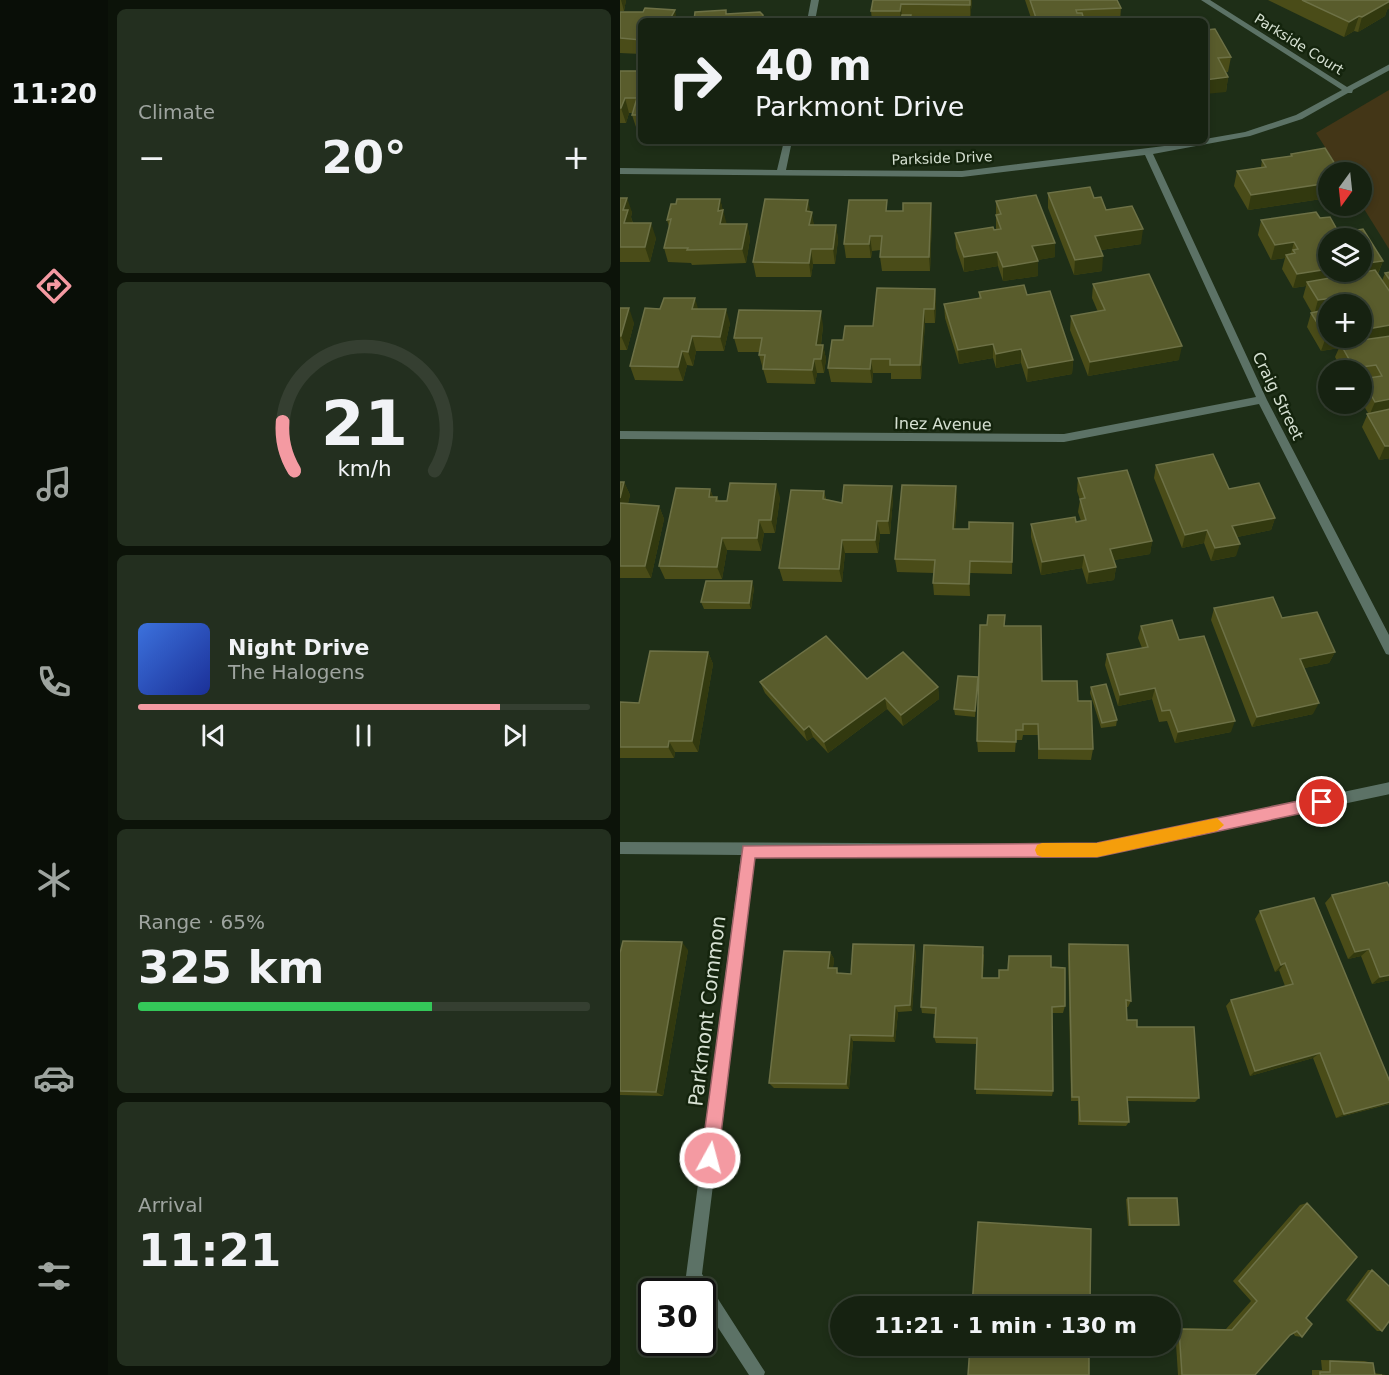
<!DOCTYPE html>
<html lang="en">
<head>
<meta charset="utf-8">
<style>
  :root { --surface:#162211; --page:#232f1f; --text:#f1f3f6; --muted:#9ea49f; --line:#353f31; --accent:#f49aa2 }
  body { margin:0; font-family:"DejaVu Sans",sans-serif; background:var(--page); color:var(--text); height:100vh; display:flex; flex-direction:column; font-size:22px; white-space:nowrap }
  * { box-sizing:border-box; margin:0 }
  p { font-size:20px; color:var(--muted) }
  .icon { flex:none; width:33px; height:33px; fill:none; stroke:currentColor; stroke-width:2; stroke-linecap:round; stroke-linejoin:round }
  .map { position:relative; flex:1; overflow:hidden }
  .sheet { display:flex; flex-direction:column; gap:9px; padding:9px; background:#0c1309; width:512px }
  .sheet>* { flex:none }
  .banner { position:absolute; left:18px; top:18px; width:570px; height:126px; border-radius:9px; box-shadow:0 3px 9px #0003,0 0 0 2px var(--line); background:#162211; color:var(--text); overflow:hidden }
  .needle { width:39px; rotate:195deg }
  .buttons { position:absolute; left:698px; top:162px; display:grid; gap:12px }
  .buttons a { display:grid; place-items:center; width:54px; height:54px; border-radius:50%; background:var(--surface); box-shadow:0 3px 9px #0003,0 0 0 2px var(--line); font-size:30px }
  .speed { position:absolute; left:18px; top:1278px; display:flex; gap:12px; font-size:30px; font-weight:700; text-align:center }
  .speed>* { display:grid; place-content:center; width:78px; height:78px; border-radius:50%; background:var(--surface); box-shadow:0 3px 9px #0003,0 0 0 2px var(--line); line-height:1 }
  .speed .limit { border:3px solid #111; border-radius:9px; background:#fff; color:#111 }
  .pin { position:absolute; display:grid; place-items:center; width:51px; height:51px; color:#fff; margin:-26px; border:3px solid #fff; border-radius:50%; box-shadow:0 2px 6px #0007 }
  .me { position:absolute; width:66px; margin:-33px; rotate:7deg; stroke-linejoin:round; filter:drop-shadow(0 0 4px #0008) }
  .turn { display:flex; align-items:center; gap:21px; height:126px; padding:0 18px; font-size:27px }
  .turn .icon { width:78px; height:78px; stroke-width:2.5 }
  .turn b { display:block; font-size:42px; line-height:51px }
  .big { font-size:45px; font-weight:600; line-height:1.1 }
  .sheet .tile { flex:1; display:flex; flex-direction:column; justify-content:center; gap:9px; min-width:0; padding:0 21px; border-radius:9px; background:var(--page) }
  .sheet .dial { align-items:center; gap:0 }
  .dial svg { height:156px; overflow:visible; fill:none; stroke:var(--line); stroke-width:7; stroke-linecap:round; text-anchor:middle }
  .dial text { fill:var(--text); stroke:none }
  .song { display:flex; align-items:center; gap:18px }
  .cover { width:72px; height:72px; border-radius:9px; background:linear-gradient(135deg,hsl(220 70% 55%),hsl(230 70% 35%)) }
  .played { height:6px; border-radius:3px; background:linear-gradient(90deg,var(--accent) 80%,var(--line) 80%) }
  .keys { display:flex; justify-content:space-around; direction:ltr }
  .heat { display:flex; justify-content:space-between; align-items:center; font-size:33px; direction:ltr }
  .charge { height:9px; border-radius:4px; background:linear-gradient(90deg,#34c759 65%,var(--line) 0) }
  .trip { position:absolute; left:210px; top:1296px; width:351px; height:60px; border-radius:30px; background:var(--surface); box-shadow:0 3px 9px #0003,0 0 0 2px var(--line); font-weight:600; line-height:60px; text-align:center }
  main { display:flex; flex:1; min-height:0 }
  .tab-bar { display:flex; flex-direction:column; width:108px; justify-content:space-around; align-items:center; background:#090e07; color:var(--muted) }
  .tab-bar .icon { width:42px; height:42px }
  .tab-bar .on { color:var(--accent) }
  .tab-bar b { font-size:27px; color:var(--text) }
  .map>svg:first-child { display:block }
  .green { fill:#433617 }
  .lines { fill:none; stroke-linecap:round; stroke-linejoin:round }
  .minor { fill:#5c7266; fill-rule:evenodd }
  .wall { fill:#4a4c18 }
  .shaded-wall { fill:#32390f }
  .building { fill:#595c2c; stroke:#6d7146; stroke-width:1.5 }
  .route { fill:#f49aa2; stroke:#9f6469; stroke-width:1.5 }
  .slow { fill:#f59e0b }
  .labels { text-anchor:middle; dominant-baseline:central; stroke-width:5; stroke-linejoin:round; paint-order:stroke }
  .far-street-label { font-size:14px; fill:#d7e1d3; stroke:#14240d }
  .street-label { font-size:16px; fill:#d7e1d3; stroke:#14240d }
  .near-street-label { font-size:20px; fill:#d7e1d3; stroke:#14240d }
</style>
</head>
<body>
<main>
<nav class="tab-bar">
<b>11:20</b>
<svg class="icon on" aria-label="directions" viewBox="0 0 24 24"><path d="M12 3l9 9-9 9-9-9zM9 14v-3h6M13 9l2 2-2 2"/></svg>
<svg class="icon" aria-label="music" viewBox="0 0 24 24"><path d="M9 18V5l10-2v13"/><circle cx="6" cy="18" r="3"/><circle cx="16" cy="16" r="3"/></svg>
<svg class="icon" aria-label="phone" viewBox="0 0 24 24"><path d="M5 4h4l2 5-3 2q2 4 5 5l2-3 5 2v4C11 20 4 13 5 4z"/></svg>
<svg class="icon" aria-label="climate" viewBox="0 0 24 24"><path d="M12 3v18M4 7l16 10M4 17L20 7"/></svg>
<svg class="icon" aria-label="car" viewBox="0 0 24 24"><path d="M5 17H2v-5l4-1 3-4h7l3 4 3 1v5h-3M9 17h6M6 11h13"/><circle cx="7" cy="17" r="2"/><circle cx="17" cy="17" r="2"/></svg>
<svg class="icon" aria-label="filters" viewBox="0 0 24 24"><path d="M4 7h16M4 17h16"/><circle cx="9" cy="7" r="2"/><circle cx="15" cy="17" r="2"/></svg>
</nav>
<section class="sheet">
<div class="tile"><p>Climate</p>
<div class="heat"><a>−</a><b class="big">20°</b><a>+</a></div>
</div>
<div class="tile dial"><svg viewBox="0 0 100 80">
<path d="M14 69A42 42 0 1 1 86 69"/>
<path d="M14 69A42 42 0 0 1 8 44" stroke="#f49aa2"/>
<text x="50" y="56" font-size="32" font-weight="700">21</text>
<text x="50" y="72" font-size="11">km/h</text>
</svg></div>
<div class="tile">
<div class="song"><i class="cover"></i><div><b>Night Drive</b><p>The Halogens</p></div></div>
<div class="played"></div>
<div class="keys"><svg class="icon" aria-label="previous" viewBox="0 0 24 24"><path d="M18 5L8 12l10 7zM5 5v14"/></svg><svg class="icon" aria-label="pause" viewBox="0 0 24 24"><path d="M8 5v14M16 5v14"/></svg><svg class="icon" aria-label="next" viewBox="0 0 24 24"><path d="M6 5l10 7-10 7zM19 5v14"/></svg></div>
</div>
<div class="tile"><p>Range · 65%</p><b class="big">325 km</b><div class="charge"></div></div>
<div class="tile"><p>Arrival</p><b class="big">11:21</b></div>
</section>
<div class="map">
<svg width="770" height="1375" viewBox="0 0 770 1375">
  <rect width="100%" height="100%" fill="#1e2e17"/>
  <path class="green" d="M769,90V249L741,204V172H721L696,133Z"/>
  <g class="lines">
    <path class="minor" d="M191,0H199L195,21H187Z
      M581,0H590L727,87L770,64V70L733,90L732,93H728L682,119L630,136L533,154L647,400L770,637V655L766,654L639,404L444,442L0,439V431L444,434L636,397L525,155L342,177L0,174V168L157,170L164,141H172L166,170L342,171L585,141V139L625,132L676,115L722,90Z
      M770,782V794L477,856L134,855L82,1274L145,1372L144,1375H129L82,1303V1292H75L66,1276L121,855L0,854V842L477,844Z"/>
  </g>
  <path class="wall" d="M0,0H6L4,11H0Z
    M253,0H352L350,20L291,19V21H252L251,11Z
    M405,0H497L501,8L500,21H412Z
    M648,0H770L765,16L738,32L734,31L724,37Z
    M0,12L21,21V54L0,53Z
    M585,30L611,57L608,72H606L608,77L606,92Z
    M0,71H21V130H17L12,115L13,113H9L6,123H0Z
    M671,154L708,172V198L628,210L614,186L617,171L641,167L642,160L670,156Z
    M428,193L474,198L521,244L481,250L482,271L454,275L428,208Z
    M0,198L12,212L11,217L13,223L36,238L30,262H0Z
    M100,199L106,224H127L130,239L126,263L72,265L71,263L48,262L44,248L49,227L47,220L56,204Z
    M376,201L435,257L417,260L418,276L383,281L378,266L344,272L336,248L335,233L376,230Z
    M268,211L312,218L310,271H262L260,257L261,250L252,251L251,258H226L224,244Z
    M190,212L194,225H216L218,240L215,264H193L191,277H136L133,262Z
    M700,218L719,233L763,261L758,274L762,281L765,273L770,272V458L759,460L742,427L748,413L741,401V382L742,380H741V370H722L715,357L719,348L701,351L687,327L691,313H692L683,297L686,286L673,288L662,269L665,258L651,260L638,235L641,220Z
    M473,284L559,360L468,376L450,330L451,316L478,312L472,298Z
    M315,289L316,304L315,323H305L301,379H271V373H253L252,383L211,382L208,368L223,340L253,326Z
    M359,292L407,295L453,360L452,374L407,382L401,363L376,368L373,358L339,364L325,318L324,304L359,298Z
    M0,308L14,323L7,350H0Z
    M78,309L110,323L104,351H76L73,366L67,365L63,381L15,380L10,366Z
    M203,326L201,345H203L206,359L204,373H197L195,384L147,383L139,355L140,352H118L114,338Z
    M536,465L609,489L655,518L651,530L617,537L616,556L591,561L584,543L562,548L534,478Z
    M458,478L532,541L530,554L494,560L496,567L494,580L467,584L462,568L421,575L411,537V524L461,521L458,512L460,500L457,491Z
    M0,482H4L10,495L8,503L39,506L44,519L31,578H0Z
    M90,489L93,497H97L99,501L160,497L155,533H144L141,551L107,550L102,579H45L39,566Z
    M204,491L206,499L222,503L273,499L270,534H260L258,553H225L222,582L163,581L159,568Z
    M337,499L335,529H349L393,523L392,574L350,573V596L314,595L313,583L314,573L277,572L275,559Z
    M134,588L131,609H84L81,602Z
    M594,608L662,618L715,652L709,663L684,668L693,714L632,727L591,620Z
    M385,626L422,681L458,701L473,749L471,760L418,759V735H403L402,740H396L395,752H358L357,741Z
    M521,626L559,640L611,732L555,743L547,721L539,722L532,699L498,706L485,665L487,654L522,648L518,638Z
    M88,652L93,664L78,752H55L54,758H0V702L19,703Z
    M358,677L355,717L335,715L334,709Z
    M247,679L318,687L319,699L283,726L267,709L208,753L193,737L187,741L145,693L140,682Z
    M471,687L497,720L496,726L481,728L470,693Z
    M712,895L770,980L752,984L741,956L728,959L705,903Z
    M640,911L770,1082V1104L716,1118L693,1058L630,1076L606,1006L611,1000L665,986L659,970L655,972L635,919Z
    M449,944L511,1001L508,1007H507V1020L517,1027L579,1098L575,1102L507,1101L509,1122L506,1126L458,1125V1101H451L448,952Z
    M68,950L43,1096L0,1095V953Z
    M210,952L214,959L213,968L220,974H231L296,952L292,1011L278,1012L275,1042L233,1041L229,1089L154,1088L149,1083Z
    M364,954L363,978H379L388,970L431,967L445,1006L443,1013H432L433,1091L432,1096L356,1094L357,1044L316,1043L314,1037L315,1014L302,1013L301,1007Z
    M508,1198L559,1225L557,1226H508L506,1199Z
    M687,1203L686,1318L682,1337L675,1336L673,1333L670,1335L635,1375H558L555,1328L606,1329L631,1301L613,1281L680,1205Z
    M748,1270H752L762,1331H757L726,1300Z
    M701,1360L744,1361L753,1363L754,1373L766,1375H692V1370H702Z"/>
  <path class="shaded-wall" d="M1,0H6L4,11Z
    M350,0H352L350,20Z
    M765,0H770V8L767,10L765,16L738,32L742,17Z
    M281,4L282,19V21H281L280,11Z
    M55,10L57,21H49Z
    M739,16L734,31L724,37L729,22Z
    M608,77L606,92L585,94V80Z
    M5,98L9,113L6,123L1,108Z
    M708,183V198L628,210L631,195Z
    M7,198L12,212L11,217L13,225L4,223L3,210Z
    M100,199L107,225L100,224L98,211Z
    M188,200L191,215L186,211Z
    M311,203L312,218L310,271L309,257Z
    M192,212L194,226L189,225Z
    M31,223L36,238L30,262L25,247Z
    M127,224L130,239L126,263L122,249Z
    M216,225L218,240L215,264L213,249Z
    M523,229L521,244L474,251L475,236Z
    M250,236L252,251L251,258L249,244Z
    M674,242L670,257L666,255L665,258L651,260L655,245Z
    M435,243V257L412,261V246Z
    M191,249L193,264L191,277L189,263Z
    M377,252L378,266L344,272V257Z
    M483,256L482,271L454,275L455,260Z
    M418,261V276L383,281V267Z
    M763,261L757,275L687,282L686,286L673,288L677,274L708,269V272H741V264Z
    M315,289L316,304L315,323L314,309Z
    M75,298L79,312L72,309Z
    M713,298L708,312L694,315L698,300Z
    M9,308L14,323L7,350L1,336Z
    M106,309L110,323L104,351L100,337Z
    M304,309L305,323L301,379L300,365Z
    M201,311L203,326L199,359L196,345Z
    M770,325V338L720,343L719,348L701,351L706,337L741,338V330Z
    M72,336L76,351L73,366L68,352Z
    M373,344V358L339,364L338,350Z
    M203,345L206,359L204,373L201,359Z
    M562,346L559,360L468,376L470,362Z
    M401,349V363L376,368V354Z
    M62,351L67,365L63,381L58,367Z
    M194,359L197,373L195,384L192,370Z
    M251,359L253,373L252,383L250,369Z
    M453,360L452,374L407,382L408,368Z
    M770,399V412L749,416L755,402Z
    M765,446H770V458L759,460Z
    M4,482L10,495L5,516L0,505V498Z
    M156,484L160,497L155,533L151,520Z
    M272,486L273,499L270,534L268,521Z
    M336,486L337,499L334,542L333,529Z
    M90,489L95,502L89,497Z
    M39,506L44,519L31,578L25,566Z
    M655,518L651,530L608,539L612,526Z
    M139,520L144,533L141,551L137,538Z
    M257,521L260,534L258,553L255,540Z
    M587,530L584,543L562,548L565,535Z
    M102,538L107,550L102,579L97,567Z
    M222,540L225,553L222,582L219,569Z
    M532,541L530,554L488,561L490,549Z
    M620,544L616,556L591,561L595,548Z
    M464,555L462,568L421,575L422,562Z
    M350,561V596L349,584Z
    M496,567L494,580L467,584L469,572Z
    M132,581L134,588L131,609L129,603Z
    M88,652L93,664L78,752L72,741Z
    M715,652L709,663L675,670L680,659Z
    M358,677L359,683L355,717V711Z
    M318,687L319,699L283,726L281,715Z
    M535,688L532,699L498,706L500,695Z
    M265,698L267,709L208,753L204,742Z
    M699,703L693,714L632,727L637,717Z
    M615,721L611,732L555,743L558,732Z
    M189,726L193,737L187,741L184,730Z
    M49,741L55,752L54,758L48,747Z
    M62,942L68,950L43,1096L36,1092Z
    M294,945L296,952L292,1011L290,1005Z
    M749,949L741,956L728,959L735,952Z
    M210,952L214,959L212,975L208,968Z
    M665,963L659,970L655,972L661,965Z
    M770,975V980L752,984L760,977Z
    M275,1006L278,1012L275,1042L273,1036Z
    M230,1035L233,1041L229,1089L226,1084Z
    M700,1053L693,1058L630,1076L635,1071Z
    M770,1102V1104H768L716,1118L724,1114Z"/>
  <path class="building" d="M253,0H350V5L281,4L280,11H251Z
    M410,0H497L501,8L456,10L457,13H462L464,20L461,21H417Z
    M682,0H768L770,1L742,17L739,16L729,22Z
    M25,8L55,10L49,21H21V40L0,38V12H23Z
    M106,10V14L140,12L143,15V21H74L75,12Z
    M282,15H291L290,21H317H281Z
    M595,29L611,57L598,58L608,77L585,80V30Z
    M0,71H21V115H12L17,98H5L1,108H0Z
    M705,148L720,172H708V183L631,195L617,171L646,167L642,160L672,156L671,154Z
    M470,187L474,198L481,197L486,210L512,206L523,229L475,236L483,256L455,260L428,193Z
    M416,195L435,243L412,246L418,261L383,267L377,252L344,257L335,233L373,227L374,230L381,229L376,215L381,214L376,201Z
    M0,198H7L3,210H8L4,223H31L25,247H0Z
    M57,199H100L98,211L103,210L100,224H127L122,249L67,250L68,248H44L51,219L47,220L51,204H56Z
    M145,199L188,200L186,211L192,212L189,225H216L213,249H191L189,263L133,262Z
    M229,200H267L266,211H283V203H311L309,257H260L262,236H250L249,244H224Z
    M696,212L700,218L710,217L719,233L743,229L763,261L741,264V238H708V269L677,274L666,255L675,253L673,250L678,249L674,242L655,245L641,220Z
    M755,270L770,292V325L741,330V304H708L713,298L698,300L687,282Z
    M770,272V280L765,273Z
    M529,274L562,346L470,362L451,316L485,310L473,284Z
    M404,285L407,295L430,291L453,360L408,368L401,349L376,354L373,344L338,350L324,304L361,298L359,292Z
    M257,288L315,289L314,309H304L300,365H270V359H251L250,369L208,368L212,340H223L225,326H253Z
    M44,298H75L72,309H106L100,337L72,336L68,352L62,351L58,367L10,366L25,308L40,309Z
    M708,305V336L706,337L691,313L704,310Z
    M0,308H9L1,336H0Z
    M119,310L201,311L196,345H203L201,359H194L192,370L143,369L145,355H139L142,338H114Z
    M770,336V399L755,402L742,379L762,376L756,365L734,368L720,343Z
    M770,409V446H765L747,414Z
    M593,454L609,489L639,483L655,518L612,526L620,544L595,548L587,530L565,535L536,465Z
    M507,470L532,541L490,549L496,567L469,572L464,555L422,562L411,524L455,517L456,522L466,520L460,499L465,498L458,478Z
    M0,482H4L0,498Z
    M110,483L156,484L151,520H139L137,538H102L97,567L39,566L56,488L90,489L89,497H97L96,501H107Z
    M224,485L272,486L268,521H257L255,540H222L219,569L159,568L171,490L204,491L203,499L222,503Z
    M282,485L336,486L333,529H349V522L393,523L392,562L350,561L349,584L313,583L315,560L275,559Z
    M0,503L39,506L25,566H0Z
    M86,581H132L129,603L81,602Z
    M653,597L662,618L697,612L715,652L680,659L699,703L637,717L594,608Z
    M368,615H385L384,626H421L422,681H457L458,701H471L473,749H419L418,724H403V730H396V742L357,741L360,625H367Z
    M552,620L559,640L584,636L615,721L558,732L550,710L542,711L535,688L500,695L487,654L528,647L521,626Z
    M206,636L247,679L283,652L318,687L281,715L265,698L204,742L189,726L184,730L140,682Z
    M30,651L88,652L72,741H49L48,747H0V702L19,703Z
    M338,676L358,677L355,711L334,709Z
    M486,684L497,720L482,723L471,687Z
    M767,882L770,888V975L760,977L749,949L735,952L712,895Z
    M694,898L770,1082V1102L724,1114L700,1053L635,1071L611,1000L673,984L665,963L661,965L640,911Z
    M3,941L62,942L36,1092L0,1091V953Z
    M233,944L294,945L290,1005L275,1006L273,1036L230,1035L226,1084L149,1083L164,951L210,952L208,968H217V973L231,974Z
    M449,944L508,945L511,1001L506,1000L507,1020H517V1027H574L579,1098L507,1097L509,1122L460,1121L459,1097H452Z
    M304,945L363,947L362,978H379V970H388L389,956H431V967L445,968V1006L432,1007L433,1091L355,1089L357,1038L314,1037L316,1008L301,1007Z
    M508,1198H557L559,1225H510Z
    M687,1203L737,1257L686,1318L692,1324L682,1337L677,1331L670,1335L635,1375H562L559,1329L612,1330L637,1301L619,1281Z
    M358,1222L471,1229L470,1306H352Z
    M752,1270L770,1287V1320L762,1331L730,1300Z
    M350,1346H469V1375H348Z
    M710,1361L753,1363L755,1375H762H700V1372H710Z"/>
  <path class="route" d="M702,796L709,802L702,809L477,857L135,858L98,1158L96,1164L90,1166L83,1164L81,1158L123,846L477,843Z"/>
  <path class="slow" d="M597,818L604,825L597,831L477,857H422L417,855L415,850L417,845L422,843H477Z"/>
  <g class="labels">
    <g class="far-street-label">
      <text transform="translate(679 44) rotate(32)">Parkside Court</text>
      <text transform="translate(322 158) rotate(-2)">Parkside Drive</text>
    </g>
    <g class="street-label">
      <text transform="translate(658 396) rotate(64)">Craig Street</text>
      <text transform="translate(323 424) rotate(1)">Inez Avenue</text>
    </g>
    <g class="near-street-label">
      <text transform="translate(87 1011) rotate(-83)">Parkmont Common</text>
    </g>
  </g>
</svg>
<div class="buttons">
<a><svg class="needle" viewBox="-14 -14 28 28"><path d="M0-13l5 13h-10z" fill="#e53935"/><path d="M0 13l5-13h-10z" fill="#9ea49f"/></svg></a>
<a><svg class="icon" aria-label="layers" viewBox="0 0 24 24"><path d="M12 4l9 5-9 5-9-5zM3 14l9 5 9-5"/></svg></a>
<a>+</a>
<a>−</a>
</div>
<div class="speed"><div class="limit">30</div></div>
<div class="pin" style="left:702px;top:802px;background:#d93025"><svg class="icon" aria-label="arrive" viewBox="0 0 24 24"><path d="M6 21V4h12l-3 4 3 4H6"/></svg></div>
<svg class="me" style="left:90px;top:1158px" viewBox="-20 -20 40 40"><circle r="17" fill="#f49aa2" stroke="#fff" stroke-width="3"/><path d="M0-11L8 9 0 5-8 9z" fill="#fff"/></svg>
<div class="trip">11:21 · 1 min · 130 m</div>
<div class="banner">
<div class="turn"><svg class="icon" aria-label="right" viewBox="0 0 24 24"><path d="M7 20v-9h11M14 6l5 5-5 5"/></svg><div><b>40 m</b>Parkmont Drive</div></div>
</div>
</div>
</main>
</body>
</html>
